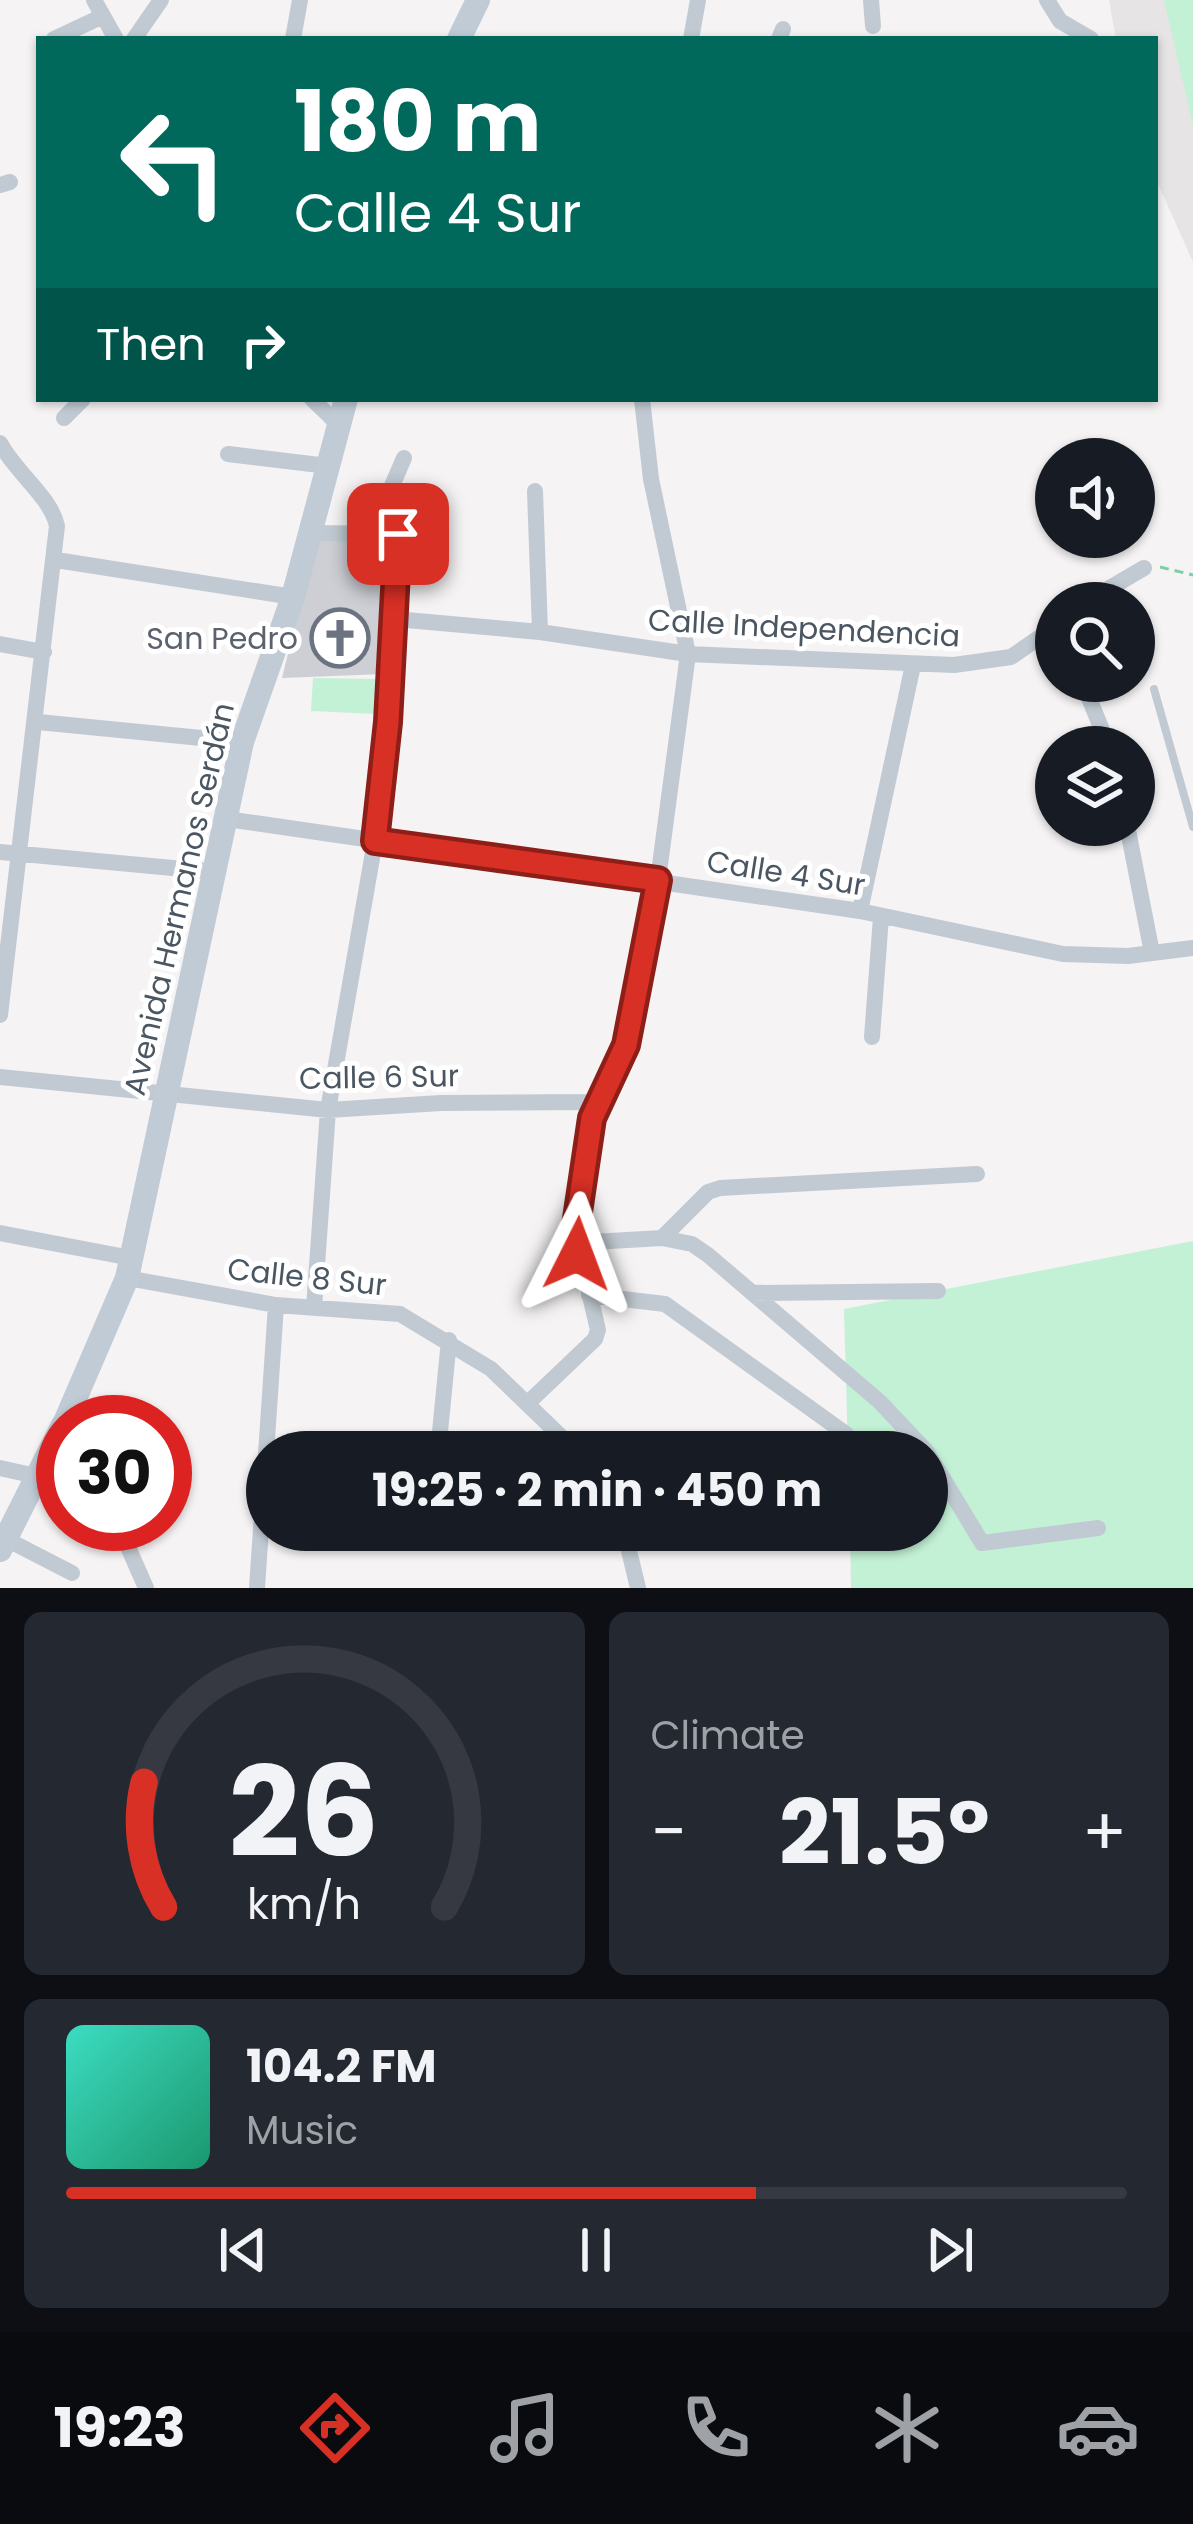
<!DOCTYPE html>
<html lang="en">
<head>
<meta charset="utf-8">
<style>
  :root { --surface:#171b24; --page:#242831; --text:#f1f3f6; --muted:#9ea1a6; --line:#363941; --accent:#d93025 }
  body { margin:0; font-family:Poppins,sans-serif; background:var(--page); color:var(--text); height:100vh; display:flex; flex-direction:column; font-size:45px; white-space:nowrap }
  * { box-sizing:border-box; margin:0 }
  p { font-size:39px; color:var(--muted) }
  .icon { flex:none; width:66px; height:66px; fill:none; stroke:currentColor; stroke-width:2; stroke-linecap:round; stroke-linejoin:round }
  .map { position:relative; height:1588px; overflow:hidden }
  .panel { display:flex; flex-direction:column; gap:24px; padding:24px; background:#0d0f14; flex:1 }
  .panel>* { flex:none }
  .hud { position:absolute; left:36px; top:36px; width:1122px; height:366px; border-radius:0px; box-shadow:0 3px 9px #0004; background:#00695c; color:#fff; overflow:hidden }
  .tools { position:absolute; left:1035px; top:438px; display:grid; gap:24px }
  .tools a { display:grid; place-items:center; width:120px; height:120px; border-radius:50%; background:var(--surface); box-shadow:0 3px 9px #0004; font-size:60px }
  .speed { position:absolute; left:36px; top:1395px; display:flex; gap:24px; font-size:60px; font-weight:700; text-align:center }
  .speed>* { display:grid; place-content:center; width:156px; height:156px; border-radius:50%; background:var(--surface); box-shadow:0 3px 9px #0004; line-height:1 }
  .speed .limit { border:18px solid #d22; background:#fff; color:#111 }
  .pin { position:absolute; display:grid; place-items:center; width:102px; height:102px; color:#fff; margin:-51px; border-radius:24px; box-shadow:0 6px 18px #0006 }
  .me { position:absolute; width:132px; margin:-66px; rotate:3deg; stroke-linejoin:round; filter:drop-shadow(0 0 9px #0008) }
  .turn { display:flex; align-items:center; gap:42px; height:252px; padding:0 60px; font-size:54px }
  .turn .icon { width:156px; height:156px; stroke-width:2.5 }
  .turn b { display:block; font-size:84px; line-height:102px }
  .then { display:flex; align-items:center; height:114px; padding:0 60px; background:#0003; gap:24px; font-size:45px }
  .big { font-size:90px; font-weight:700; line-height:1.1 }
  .panel .tile { flex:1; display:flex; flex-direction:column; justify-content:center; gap:18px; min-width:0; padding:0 42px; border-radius:18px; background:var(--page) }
  .panel .dial { align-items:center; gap:0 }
  .dial svg { height:312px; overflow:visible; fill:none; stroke:var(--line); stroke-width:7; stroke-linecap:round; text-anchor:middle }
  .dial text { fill:var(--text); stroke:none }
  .song { display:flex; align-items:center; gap:36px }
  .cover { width:144px; height:144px; border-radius:18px; background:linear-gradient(135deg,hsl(170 70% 55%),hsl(160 70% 35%)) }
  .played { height:12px; border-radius:6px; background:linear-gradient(90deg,var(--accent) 65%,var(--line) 65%) }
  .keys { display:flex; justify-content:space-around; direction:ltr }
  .heat { display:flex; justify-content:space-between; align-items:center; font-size:66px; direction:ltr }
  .panel .tiles { flex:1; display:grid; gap:24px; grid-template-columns:1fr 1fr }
  .tile:last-child { grid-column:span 2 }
  .trip { position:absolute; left:246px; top:1431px; width:702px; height:120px; border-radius:60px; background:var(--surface); box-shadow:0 3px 9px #0004; font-weight:700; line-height:120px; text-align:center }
  .dock { display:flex; height:192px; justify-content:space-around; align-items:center; background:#090b0e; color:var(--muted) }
  .dock .icon { width:84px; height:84px }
  .dock .selected { color:var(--accent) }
  .dock b { font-size:54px; color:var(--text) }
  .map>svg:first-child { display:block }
  .education { fill:#e6e4e5 }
  .green { fill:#c3f1d5 }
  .building { fill:#cdcfd5 }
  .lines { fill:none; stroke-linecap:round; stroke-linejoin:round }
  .path { stroke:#7ad0a6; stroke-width:3; stroke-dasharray:9 6; stroke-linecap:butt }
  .lane { stroke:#c1cad2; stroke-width:8 }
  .street { stroke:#c1cad2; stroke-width:16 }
  .secondary { stroke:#c1cbd6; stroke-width:24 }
  .route-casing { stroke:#8d1f18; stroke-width:30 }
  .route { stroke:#d93025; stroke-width:21 }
  .labels { text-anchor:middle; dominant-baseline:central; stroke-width:10; stroke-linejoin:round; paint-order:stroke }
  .street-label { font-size:30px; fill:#4a5661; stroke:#fff }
  .worship-label { font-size:30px; fill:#5b616d; stroke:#fff; text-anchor:end }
</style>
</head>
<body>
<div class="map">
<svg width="1193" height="1588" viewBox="0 0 1193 1588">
  <rect width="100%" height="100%" fill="#f5f3f3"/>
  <path class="education" d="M1109,0H1193V262L1155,177V39H1116Z"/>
  <path class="green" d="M1164,0H1193V126Z
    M313,678L379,679L377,714L311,711Z
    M1193,1241V1588H851L850,1530H927V1452H848L844,1309Z"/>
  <path class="building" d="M316,540L382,542L390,549L384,674L282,678Z"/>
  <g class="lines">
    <path class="path" d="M1160,567L1193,575"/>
    <path class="lane" d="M1154,689L1193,827"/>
    <path class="street" d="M94,0L116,39
      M871,0L873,26
      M1047,0L1060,21L1091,39
      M54,39L103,16
      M134,39L161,0
      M293,39L300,0
      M691,39L698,0
      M779,39L783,29
      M0,185L10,182
      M312,399L338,424
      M64,418L83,399
      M0,443C15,472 51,497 57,526L0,1015
      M228,454L328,466
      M535,491L540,632
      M372,532L404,458
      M310,533L398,534L388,722L375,841L328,1110L314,1308
      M56,560L293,597
      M1084,603L1144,568
      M395,619L540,632L688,654L954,665L1011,657L1056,626
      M0,644L44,652
      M1082,681L1109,747
      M38,722L242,742
      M227,819L860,911L1063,954L1128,956L1193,948
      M1127,825L1152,953
      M0,852L216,872
      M860,911L913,665
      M872,1037L881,917
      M0,1077L328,1110L441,1103L596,1102
      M0,1233L131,1258
      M662,1238L692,1244L708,1255L880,1402L927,1452
      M575,1243L662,1238L708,1192L720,1188L977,1174
      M127,1278L276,1305L400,1314L491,1369L577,1452
      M752,1293L938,1291
      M589,1295L665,1304L846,1434
      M530,1401L595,1339L598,1330L575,1232L596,1102L626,1044L658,880L688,654L651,479L642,399
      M438,1452L449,1340
      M927,1452L982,1543L1098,1528
      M0,1468L36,1476
      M118,1524L146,1588
      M624,1530L638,1588
      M6,1539L72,1573
      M257,1588L276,1305"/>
    <path class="secondary" d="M459,39L478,0
      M65,1422L127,1278L242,742L293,597L346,399
      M0,1550L63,1425"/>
  </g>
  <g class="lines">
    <defs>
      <path id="route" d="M398,534L388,722L375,841L658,880L626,1045L592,1118L575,1232L577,1254"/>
    </defs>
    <use href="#route" class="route-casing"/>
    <use href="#route" class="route"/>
  </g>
  <defs>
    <symbol id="church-ring" viewBox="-11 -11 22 22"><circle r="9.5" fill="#fff" stroke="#6b7280" stroke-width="1.5"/><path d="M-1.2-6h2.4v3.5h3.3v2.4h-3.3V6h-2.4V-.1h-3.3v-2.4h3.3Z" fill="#6b7280"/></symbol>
  </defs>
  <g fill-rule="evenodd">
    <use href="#church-ring" x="307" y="605" width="66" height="66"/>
  </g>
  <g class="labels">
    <g class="street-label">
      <text transform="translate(804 628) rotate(3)">Calle Independencia</text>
      <text transform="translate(786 873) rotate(9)">Calle 4 Sur</text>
      <text transform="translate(179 899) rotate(-77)">Avenida Hermanos Serdán</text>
      <text transform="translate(379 1077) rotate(-1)">Calle 6 Sur</text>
      <text transform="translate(307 1277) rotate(6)">Calle 8 Sur</text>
    </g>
    <g class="worship-label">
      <text x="298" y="638">San Pedro</text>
    </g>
  </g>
</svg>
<div class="tools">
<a><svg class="icon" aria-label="sound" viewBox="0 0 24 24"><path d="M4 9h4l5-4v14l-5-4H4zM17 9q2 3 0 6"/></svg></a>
<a><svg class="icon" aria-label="search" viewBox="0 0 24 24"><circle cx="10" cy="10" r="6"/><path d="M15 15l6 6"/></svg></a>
<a><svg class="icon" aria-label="layers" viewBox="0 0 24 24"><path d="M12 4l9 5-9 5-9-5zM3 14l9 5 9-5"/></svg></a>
</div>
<div class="speed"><div class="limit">30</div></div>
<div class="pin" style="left:398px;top:534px;background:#d93025"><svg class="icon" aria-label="arrive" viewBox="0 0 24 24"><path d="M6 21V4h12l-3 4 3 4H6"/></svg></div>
<svg class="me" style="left:577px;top:1254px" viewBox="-20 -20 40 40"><path d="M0-17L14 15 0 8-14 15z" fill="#d93025" stroke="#fff" stroke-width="4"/></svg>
<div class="trip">19:25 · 2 min · 450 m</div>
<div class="hud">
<div class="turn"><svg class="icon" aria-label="left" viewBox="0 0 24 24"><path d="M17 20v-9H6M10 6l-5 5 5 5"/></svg><div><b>180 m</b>Calle 4 Sur</div></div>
<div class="then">Then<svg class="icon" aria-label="right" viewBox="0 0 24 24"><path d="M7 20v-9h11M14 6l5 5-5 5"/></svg></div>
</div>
</div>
<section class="panel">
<div class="tiles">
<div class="tile dial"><svg viewBox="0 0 100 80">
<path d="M14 69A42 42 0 1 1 86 69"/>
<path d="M14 69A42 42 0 0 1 9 37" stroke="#d93025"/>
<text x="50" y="56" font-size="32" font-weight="700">26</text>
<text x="50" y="72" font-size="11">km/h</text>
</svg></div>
<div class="tile"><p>Climate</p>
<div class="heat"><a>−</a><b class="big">21.5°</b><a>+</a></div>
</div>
<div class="tile">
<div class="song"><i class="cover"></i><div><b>104.2 FM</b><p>Music</p></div></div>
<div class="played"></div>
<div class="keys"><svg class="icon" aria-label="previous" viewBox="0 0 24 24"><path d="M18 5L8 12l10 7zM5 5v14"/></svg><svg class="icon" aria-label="pause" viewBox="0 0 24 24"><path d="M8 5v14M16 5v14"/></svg><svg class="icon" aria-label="next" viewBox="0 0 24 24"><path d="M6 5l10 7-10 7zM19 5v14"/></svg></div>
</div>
</div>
</section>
<nav class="dock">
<b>19:23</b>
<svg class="icon selected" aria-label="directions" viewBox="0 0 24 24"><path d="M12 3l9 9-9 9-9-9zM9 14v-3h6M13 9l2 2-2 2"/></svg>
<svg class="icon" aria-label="music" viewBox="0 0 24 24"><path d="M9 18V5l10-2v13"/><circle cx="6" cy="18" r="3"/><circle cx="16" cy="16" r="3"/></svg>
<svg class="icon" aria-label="phone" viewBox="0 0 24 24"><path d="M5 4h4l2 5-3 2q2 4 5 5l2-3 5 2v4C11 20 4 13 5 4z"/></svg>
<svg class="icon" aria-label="climate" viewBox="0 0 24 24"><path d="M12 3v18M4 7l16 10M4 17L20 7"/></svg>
<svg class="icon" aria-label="car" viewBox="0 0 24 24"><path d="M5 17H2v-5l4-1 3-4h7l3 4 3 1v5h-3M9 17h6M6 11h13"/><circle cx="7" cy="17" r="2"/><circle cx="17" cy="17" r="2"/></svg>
</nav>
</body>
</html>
